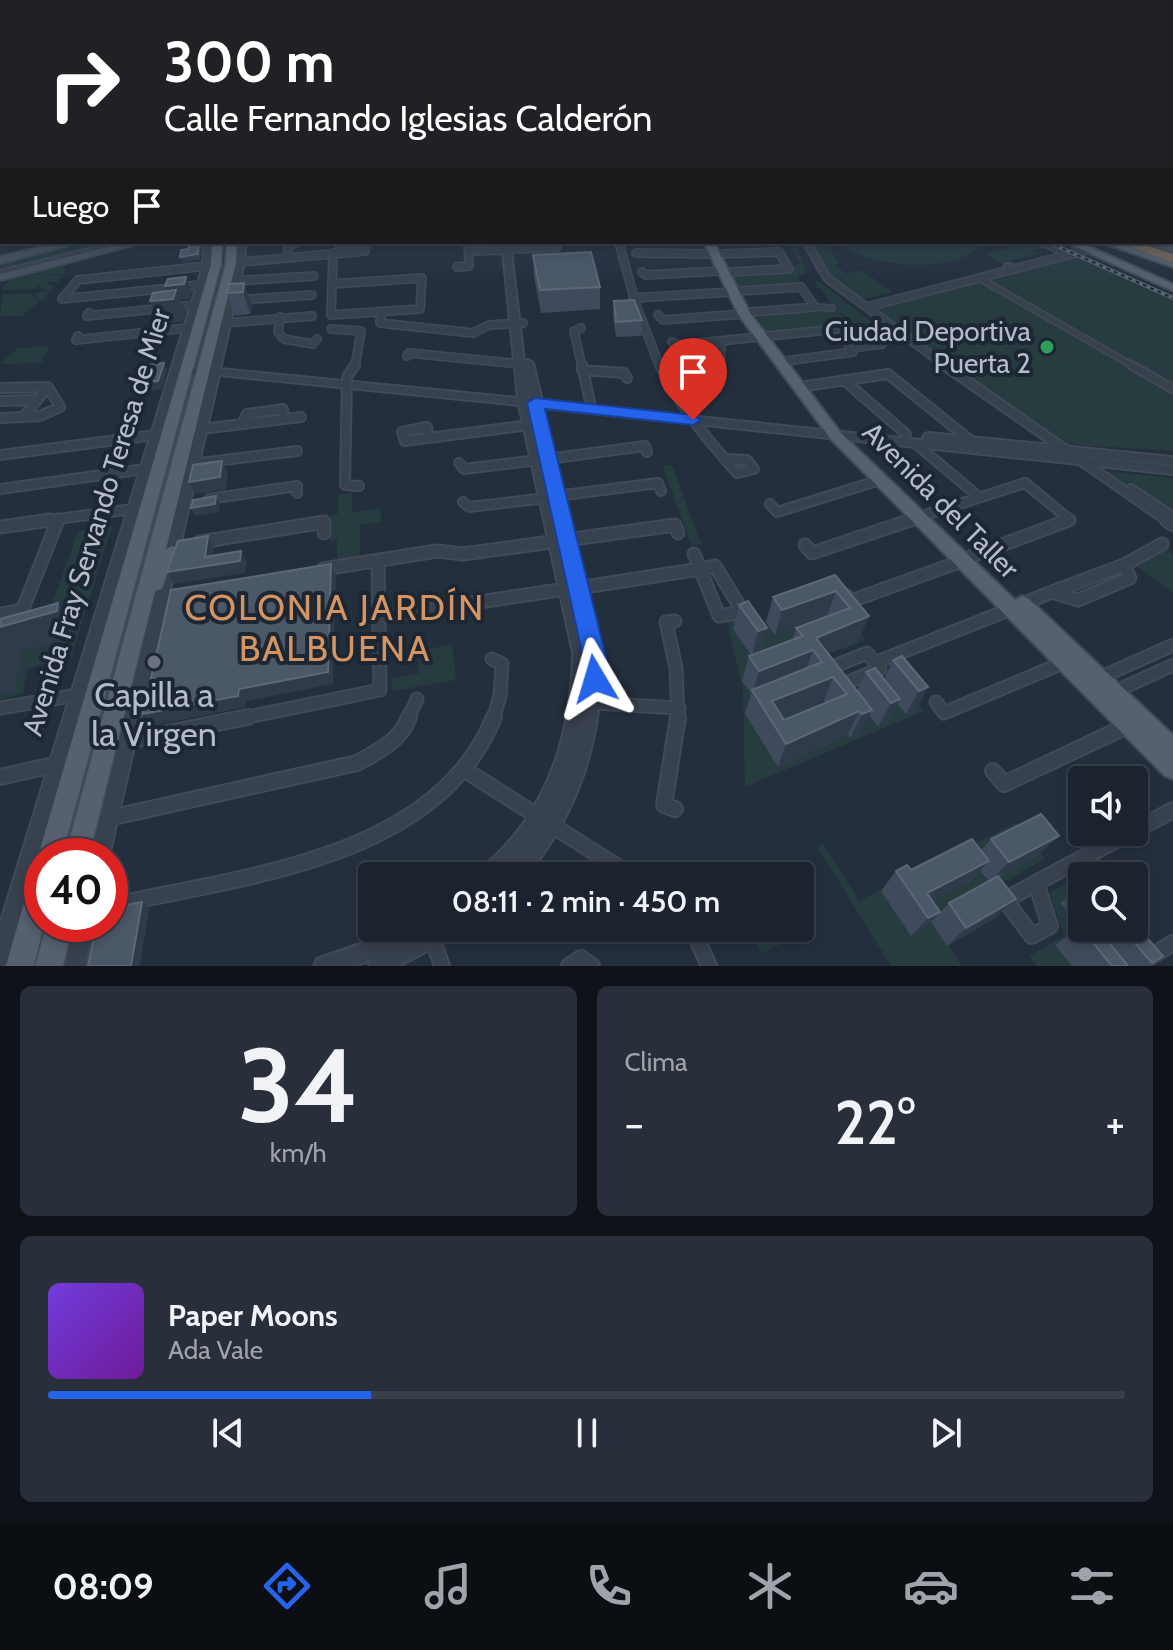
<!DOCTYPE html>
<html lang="es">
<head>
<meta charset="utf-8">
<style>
  :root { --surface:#1b232e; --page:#282f3a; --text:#f1f3f6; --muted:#a0a4aa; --line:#39404a; --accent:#2563eb }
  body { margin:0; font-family:Cabin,sans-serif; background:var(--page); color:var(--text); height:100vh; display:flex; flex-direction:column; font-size:30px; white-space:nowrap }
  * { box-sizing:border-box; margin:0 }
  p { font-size:26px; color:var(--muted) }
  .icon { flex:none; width:44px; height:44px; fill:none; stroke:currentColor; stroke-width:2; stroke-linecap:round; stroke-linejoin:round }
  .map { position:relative; height:966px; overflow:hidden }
  .panel { display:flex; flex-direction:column; gap:20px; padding:20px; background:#0f1319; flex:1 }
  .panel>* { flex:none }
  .banner { position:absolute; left:0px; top:0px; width:1174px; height:244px; box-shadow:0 4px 12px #0003,0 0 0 2px var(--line); background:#202124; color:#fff; overflow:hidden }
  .fabs { position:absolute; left:1068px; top:766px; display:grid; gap:16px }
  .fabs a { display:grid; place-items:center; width:80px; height:80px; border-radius:8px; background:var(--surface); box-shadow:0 4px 12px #0003,0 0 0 2px var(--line); font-size:40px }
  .speed { position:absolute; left:24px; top:838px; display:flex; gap:16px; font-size:40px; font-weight:700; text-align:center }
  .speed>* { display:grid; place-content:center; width:104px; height:104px; border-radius:50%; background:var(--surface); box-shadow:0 4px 12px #0003,0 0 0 2px var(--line); line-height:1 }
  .speed .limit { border:12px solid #d22; background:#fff; color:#111 }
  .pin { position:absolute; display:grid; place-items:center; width:68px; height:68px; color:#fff; margin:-82px -34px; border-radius:50% 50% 50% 0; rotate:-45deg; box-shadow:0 0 8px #0007 }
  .pin .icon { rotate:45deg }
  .me { position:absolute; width:88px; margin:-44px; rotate:353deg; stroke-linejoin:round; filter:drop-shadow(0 0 6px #0008) }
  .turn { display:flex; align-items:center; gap:28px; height:168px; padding:0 32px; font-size:36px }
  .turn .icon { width:104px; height:104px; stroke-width:2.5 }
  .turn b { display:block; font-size:56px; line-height:68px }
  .then { display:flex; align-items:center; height:76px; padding:0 32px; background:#0003; gap:16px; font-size:30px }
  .big { font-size:60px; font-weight:600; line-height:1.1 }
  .panel .tile { flex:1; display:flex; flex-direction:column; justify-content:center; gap:12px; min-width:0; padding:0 28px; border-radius:12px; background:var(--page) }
  .panel .dial { align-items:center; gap:0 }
  .dial b { font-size:104px; line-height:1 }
  .song { display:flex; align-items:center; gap:24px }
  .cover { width:96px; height:96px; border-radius:12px; background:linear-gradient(135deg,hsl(260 70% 55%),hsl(280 70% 35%)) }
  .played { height:8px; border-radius:4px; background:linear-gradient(90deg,var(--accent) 30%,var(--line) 30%) }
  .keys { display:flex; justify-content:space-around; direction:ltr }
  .heat { display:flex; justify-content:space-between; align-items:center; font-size:44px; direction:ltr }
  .panel .tiles { flex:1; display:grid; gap:20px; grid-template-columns:1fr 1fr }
  .tile:last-child { grid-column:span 2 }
  .trip { position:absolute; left:358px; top:862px; width:456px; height:80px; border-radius:8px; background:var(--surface); box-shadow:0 4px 12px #0003,0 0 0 2px var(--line); font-weight:600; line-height:80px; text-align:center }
  .tabs { display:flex; height:128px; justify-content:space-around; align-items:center; background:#0b0e12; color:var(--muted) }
  .tabs .icon { width:56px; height:56px }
  .tabs .on { color:var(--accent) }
  .tabs b { font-size:36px; color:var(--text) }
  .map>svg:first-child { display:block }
  .green { fill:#263c3f }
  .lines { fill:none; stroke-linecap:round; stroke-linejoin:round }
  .pedestrian-far2-casing { stroke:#414a57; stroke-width:6 }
  .pedestrian-far1-casing { stroke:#414a57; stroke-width:8 }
  .pedestrian-casing { stroke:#414a57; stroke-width:11 }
  .minor-far4-casing { stroke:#414a57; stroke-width:7 }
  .minor-far3-casing { stroke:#414a57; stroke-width:10 }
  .minor-far2-casing { stroke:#414a57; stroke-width:12 }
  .minor-far1-casing { stroke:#414a57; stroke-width:15 }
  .minor-casing { stroke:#414a57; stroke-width:18 }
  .tertiary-casing { stroke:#414a57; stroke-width:4 }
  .secondary-casing { stroke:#414a57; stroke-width:4 }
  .primary-casing { stroke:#414a57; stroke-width:4 }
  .motorway-casing { stroke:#434c59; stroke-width:4 }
  .pedestrian-far2 { stroke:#38414e; stroke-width:4 }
  .pedestrian-far1 { stroke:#38414e; stroke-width:5 }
  .pedestrian { stroke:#38414e; stroke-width:7 }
  .minor-far4 { stroke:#38414e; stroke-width:5 }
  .minor-far3 { stroke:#38414e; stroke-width:7 }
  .minor-far2 { stroke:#38414e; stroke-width:8 }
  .minor-far1 { stroke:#38414e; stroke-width:11 }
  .minor { stroke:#38414e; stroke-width:14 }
  .tertiary { fill:#38414e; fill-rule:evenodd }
  .secondary { fill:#465061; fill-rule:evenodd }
  .primary { fill:#56606e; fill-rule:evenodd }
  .motorway { fill:#746855; fill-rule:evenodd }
  .rail-casing { stroke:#5a6575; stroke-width:4 }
  .rail { stroke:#1d2633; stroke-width:2; stroke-dasharray:4; stroke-linecap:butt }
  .wall { fill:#3f4b5c; fill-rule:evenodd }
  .shaded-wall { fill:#2f3b4b }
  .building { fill:#4b5868; stroke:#5c6777; stroke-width:2; fill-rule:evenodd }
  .route { fill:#2563eb; stroke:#184099; stroke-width:2 }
  .leisure-dot { fill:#2e9e5b; stroke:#1d2633; stroke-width:3 }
  .worship-dot { fill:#6b7280; stroke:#1d2633; stroke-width:3 }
  .labels { text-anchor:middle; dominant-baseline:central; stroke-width:8; stroke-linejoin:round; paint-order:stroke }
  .poi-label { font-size:28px; fill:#b4bcc9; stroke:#1d2633; text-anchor:end }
  .street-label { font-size:28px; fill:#b4bcc9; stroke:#1d2633 }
  .near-poi-label { font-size:34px; fill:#b4bcc9; stroke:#1d2633 }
  .near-neighbourhood-label { font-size:36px; letter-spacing:2px; fill:#d59563; stroke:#1d2633 }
</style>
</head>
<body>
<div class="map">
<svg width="1173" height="966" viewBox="0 0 1173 966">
  <rect width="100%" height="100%" fill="#242f3e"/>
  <path class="green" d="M75,242H118L0,271V260Z
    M789,242H794L807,273L797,276L803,285L738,289L730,273L796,271L793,265L801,264L795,252H787L793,250Z
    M811,242H827L838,264L834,265L847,274L861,270L893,292L862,299L825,272Z
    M839,242H984C958,276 869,269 839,242Z
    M1014,242H1037L1050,248L1032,250L1036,254L1001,263L985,254L1019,245Z
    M1080,255L1173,295V451L1061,444L871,309Z
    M63,263L66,274L26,275H64L58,282H46L54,287L42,302L33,294L49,290L38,289L44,282L35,289L0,290L14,275Z
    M813,277L897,341L884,345L834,308L851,323L766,332L756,315L824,309L820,306L832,305L821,288H811L818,286Z
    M3,294H31L39,302L22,316H0Z
    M50,346L41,363L0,364L18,348Z
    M195,374L67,856H53L187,376Z
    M672,465L701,544L691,545L663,466Z
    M1104,471L1173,478V517Z
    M352,493V513L380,508L381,522L360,525V557L337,561V540L330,541V515L338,514V495Z
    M112,526L72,655L27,669L23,693L0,700V641L43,629L78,531Z
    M1162,546L1173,554V593L1130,561Z
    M831,597L866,640L841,650L830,636L785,654L822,706L896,676L924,711L745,787L743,690L727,622L744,619L749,626Z
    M452,644L456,680L392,691L391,679L419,673L418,651Z
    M1016,823L1045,859L932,922L962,966H891L817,846L823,843L859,901Z
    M1065,884L1082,904V928L1132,966H1037L1029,956L1064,936L1050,893Z
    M749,928H796L800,935L762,953Z"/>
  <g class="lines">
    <defs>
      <path id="pedestrian-far2" d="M1041,242L1047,245
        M114,245L125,242"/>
      <path id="pedestrian-far1" d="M1042,243L1061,251
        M0,273L122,243
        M979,278L1135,367
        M815,307L832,308"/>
      <path id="pedestrian" d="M1131,365L1173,389"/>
      <path id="minor-far4" d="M807,242L808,245
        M291,245L298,242"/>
      <path id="minor-far3" d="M619,243L636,305L660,367
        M807,243L827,278L947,367
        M515,249L557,247
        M469,251L507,250
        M636,253L713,254
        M721,254L779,252L789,269L729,272
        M287,258L288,246L296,243
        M231,263L365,251L366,245L340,247L339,253
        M457,267L469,266L468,243
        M642,272L646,275L721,271
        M422,278L420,309L331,315L332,284Z
        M234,281L314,276
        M332,284L333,253
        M200,285L62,299L78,280L207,266
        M739,291L801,287L815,307L751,312
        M633,298L731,292
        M237,300L312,295
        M867,307L1087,250
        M381,312L380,323L473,333L489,325L523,323
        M89,313L87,316L194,305
        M658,315L663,320L743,314
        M280,317L278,332L284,339L313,344L317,339
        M225,323L312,316
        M581,328L574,331L582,367
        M331,329L361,331L355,367
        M78,336L76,340L187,328
        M768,336L848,328L862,336L846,339
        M672,342L678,345L759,337
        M851,348L882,344
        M407,356L409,353L520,364
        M778,362L853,352L844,337
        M720,367L721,341"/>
      <path id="minor-far2" d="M355,365L347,377L345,485L359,486
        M582,365L590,402
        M660,365C680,407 707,439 737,473L754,469L747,460L725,459
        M944,365L1169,522
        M582,370L624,373L627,378
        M696,376L720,377V365
        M845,381L906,434
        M806,386L888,374L971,441
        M0,388L48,387L60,407L40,416L23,417
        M0,401L36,400
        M0,418L23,417L48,387
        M242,424L247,414L283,409L284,418
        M201,429L301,417
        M429,437L427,427L402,432L405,441L529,425
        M916,444L979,497
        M0,455L155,435
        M547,459L645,446L647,452
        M459,463L464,469L538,460
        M192,464L297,451
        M0,489L145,469
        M1131,489L1173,517
        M556,496L658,483L661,491
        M209,499L297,486V493
        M463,502L469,507L546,498
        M770,504L777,512L880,480
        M928,514L1025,483L1070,520L1064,522
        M35,522L133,509
        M57,522L58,519
        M905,522L918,518"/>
      <path id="minor-far1" d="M1166,520L1173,525
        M0,527L50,520
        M200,542L324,522V533
        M805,545L812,553L911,520
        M694,554L700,569
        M972,556L1069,520
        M1124,565L1162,544
        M1124,565L1130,578L1078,600L1052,592Z
        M715,566L743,612L719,616L700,569Z
        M323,569L437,551L463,554L675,525L678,533
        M578,588L700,569
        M847,596L851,601L962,561
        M1022,604L1052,592
        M0,614L19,611L24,606L58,520
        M379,617L566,589
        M675,621L666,622L676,668L678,719
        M867,653L880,669L843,684L830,668Z
        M492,659L502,664L500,696L493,719
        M877,662L1011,609
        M1099,678L1173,645
        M1112,693L1173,665
        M936,702L944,713L1065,662
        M594,703L679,708
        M0,708L78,695
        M238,719L380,690L378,560
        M408,719L417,699"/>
      <path id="minor" d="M127,741L248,717
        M465,770L632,876
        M993,771L1004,784L1129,725
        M0,777L58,764
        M675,809L664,805L678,717
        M109,818L357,763C377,752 402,740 409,717
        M1134,831L1173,810
        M1036,883L1050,926L1032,936L1005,900Z
        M1036,883L1131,832
        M110,906C241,876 437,860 494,717
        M692,928L709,966
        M433,940L442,966
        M1150,957L1173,943
        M569,966L581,958L592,966"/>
      <path id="tertiary" d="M204,242H212L211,266L181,368H210L236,262L237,242H245L244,262L220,369L518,398L502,242H510L524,361L528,360L533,363L542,401L1173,466V474L543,408L601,657C602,741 579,810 527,876H506L511,866L501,876H479C483,864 495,857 503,848C510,841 517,832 523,824C559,773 572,714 573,653L519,405L219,375L109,856H91L209,374L180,375L10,957L7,964L0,966V924L203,266ZM530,406L532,407L561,538Z
        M1005,264H1011L1018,269L1011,271L1005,268Z
        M929,433L1173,457V465L925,440L923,437L925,434Z
        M74,924H94L85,966H65Z
        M396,928H427L426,930L430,928H460L457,935L399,966H369L371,960L354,966H314L317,959L371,940Z"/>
      <path id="secondary" d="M63,242H79L0,263V257Z
        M128,242H144L0,280V274Z
        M1145,242H1160L1173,246V252Z"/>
      <path id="primary" d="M0,147H2V150L0,151Z
        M2,163V170L0,171V164Z
        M212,242H222L221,264L62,856H42V865L38,856L211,264Z
        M227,242H237L236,263L166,549L172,546L178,548L181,553L169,569L162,589L155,591L89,856H65L226,263Z
        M704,242H714L750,313L840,432L1015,600L1022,596L1029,599L1173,735V779L1165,776L830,438L738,314Z
        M1065,242H1079L1173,284V291Z
        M1100,242H1116L1173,260V267Z
        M42,872V924H44L34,966H6L29,885L33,876Z
        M47,924H73L63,966H35Z"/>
      <path id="motorway" d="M1118,242H1136L1173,254V262Z"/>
    </defs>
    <use href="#pedestrian-far2" class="pedestrian-far2-casing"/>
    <use href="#pedestrian-far1" class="pedestrian-far1-casing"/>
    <use href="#pedestrian" class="pedestrian-casing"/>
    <use href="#minor-far4" class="minor-far4-casing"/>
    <use href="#minor-far3" class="minor-far3-casing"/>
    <use href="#minor-far2" class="minor-far2-casing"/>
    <use href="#minor-far1" class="minor-far1-casing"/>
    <use href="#minor" class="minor-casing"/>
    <use href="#tertiary" class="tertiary-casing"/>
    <use href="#secondary" class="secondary-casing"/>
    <use href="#primary" class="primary-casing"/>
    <use href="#motorway" class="motorway-casing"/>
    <use href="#pedestrian-far2" class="pedestrian-far2"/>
    <use href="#pedestrian-far1" class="pedestrian-far1"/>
    <use href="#pedestrian" class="pedestrian"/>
    <use href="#minor-far4" class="minor-far4"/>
    <use href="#minor-far3" class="minor-far3"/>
    <use href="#minor-far2" class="minor-far2"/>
    <use href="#minor-far1" class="minor-far1"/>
    <use href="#minor" class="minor"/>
    <use href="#tertiary" class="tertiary"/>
    <use href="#secondary" class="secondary"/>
    <use href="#primary" class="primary"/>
    <use href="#motorway" class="motorway"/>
    <defs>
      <path id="rail" d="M1048,242L1173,298"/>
    </defs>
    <use href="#rail" class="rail-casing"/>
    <use href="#rail" class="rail"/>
  </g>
  <path class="wall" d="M533,255L600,287V309L541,313L534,277Z
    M244,283L252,306L250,314L235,316L227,293Z
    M614,301L642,320L641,336L616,337L613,316Z
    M835,575L869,616L858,641L828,654L857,691L866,672L884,679L893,660L928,687L915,711L906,714L897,704L888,723L878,727L869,715L860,734L850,738L848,734L778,767L745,714L751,693L742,681L749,656L751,655L733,629L739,605L767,628L761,652L792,640L796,628L827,616L775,635L766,622L773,597ZM824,701L825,703L784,720L783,718Z
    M1059,836L1037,856L999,877L995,918L947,946L931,922L949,903L989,881L980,871L970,882L932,901L940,912L922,930L911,936L881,891L896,871L911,870L981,851L991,839Z
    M1082,885V928H1134L1163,956L1147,966H1072L1055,945L1080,927L1060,903Z"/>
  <path class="shaded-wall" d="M2,195V218L0,219V196Z
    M200,242L201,246L200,259L182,262L180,257Z
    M186,277L192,292L190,299L180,300L186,312L183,322L160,324L150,301L171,299L165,286Z
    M244,283L252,306L250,314L243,292Z
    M164,363L167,371L162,389L145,391L141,383L138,384L134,376Z
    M222,461L228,473L226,490L195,494L189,482Z
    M216,496L220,505L219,512L195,516L191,508Z
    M208,536L214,548L211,566L241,551L247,563L245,573L174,584L167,572L205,557Z
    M331,564L336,577L333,684L246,701L245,707L152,726L143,714L239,689Z
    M836,591L827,616L775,635L782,610Z
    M58,603L77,628V636L21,652L15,691L2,695L0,692V627Z
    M869,616L858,641L819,658L813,650L804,675L753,692L759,671L816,638Z
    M767,628L761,653L752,656L758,631Z
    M833,677L824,701L772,722V701Z
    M928,687L915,711L906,714L919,691Z
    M900,699L888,723L878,727L891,703Z
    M872,710L860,734L850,738L862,714Z
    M859,711L848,734L778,767L786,744Z
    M1059,836L1037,856L989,882L1009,862Z
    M989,861L970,882L921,907L927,893Z
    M1016,899L995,918L947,946L966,928Z
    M142,902L149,908L140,966H131Z
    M940,912L922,930L911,936L928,918Z"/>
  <path class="building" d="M0,185H2V195L0,196Z
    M199,242L198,254L180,257L181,250L189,249L188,243Z
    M591,252L600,287L540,290L533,255Z
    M186,277L184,284L165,286L168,279Z
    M244,283L243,292L227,293L229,284Z
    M176,290L173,299L150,301L153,293Z
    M634,300L642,320L616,322L614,301Z
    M164,363L158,381L141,383L144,373L134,376L138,366Z
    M222,461L220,477L189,482L193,465Z
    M216,496L215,504L191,508L193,500Z
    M208,536L205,557L241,551L240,561L167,572L178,541Z
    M331,564L328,672L239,689L238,696L143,714L171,590Z
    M835,575L869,616L816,638L872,710L862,714L859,711L786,744L752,690L822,662L813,650L759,671L749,656L803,636L796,628L850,608L836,591L782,610L773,597ZM833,677L847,694L784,720L772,701Z
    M748,601L767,628L758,631L739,605Z
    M58,603L57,611L0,627V619Z
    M902,656L928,687L919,691L893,660Z
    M875,668L900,699L891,703L866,672Z
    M1041,814L1059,836L1009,862L991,839Z
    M972,839L989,861L927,893L940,912L928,918L896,871L907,865L911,870Z
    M998,876L1016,899L966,928L949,903Z
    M142,902L131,966H88L97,924H110V908Z
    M1134,923L1163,956L1152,963L1122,928H1134Z
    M1082,926V928H1097L1128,966H1112L1080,927Z"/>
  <linearGradient id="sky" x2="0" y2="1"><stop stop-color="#141a22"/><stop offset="0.52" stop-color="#3f4d63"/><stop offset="1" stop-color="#3f4d63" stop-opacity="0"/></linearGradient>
  <rect width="1173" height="282" fill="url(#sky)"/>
  <path class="route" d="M535,398L693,415L701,420L693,425L545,409L606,657L607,679L603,686L595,689L587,686L583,657L527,403Z"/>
  <circle class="leisure-dot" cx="1047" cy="347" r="8"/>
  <circle class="worship-dot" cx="154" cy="662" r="8"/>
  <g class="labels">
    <g class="poi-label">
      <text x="1031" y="331">Ciudad Deportiva<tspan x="1031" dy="32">Puerta 2</tspan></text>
    </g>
    <g class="street-label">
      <text transform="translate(941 500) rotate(45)">Avenida del Taller</text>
      <text transform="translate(96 522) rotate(-73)">Avenida Fray Servando Teresa de Mier</text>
    </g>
    <g class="near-poi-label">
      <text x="154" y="695">Capilla a<tspan x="154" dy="39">la Virgen</tspan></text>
    </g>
    <g class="near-neighbourhood-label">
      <text x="335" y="607">COLONIA JARDÍN<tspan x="335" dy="41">BALBUENA</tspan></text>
    </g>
  </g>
</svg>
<div class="fabs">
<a><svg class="icon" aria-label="sound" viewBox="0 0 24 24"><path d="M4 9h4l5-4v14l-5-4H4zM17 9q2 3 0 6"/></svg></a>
<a><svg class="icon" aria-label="search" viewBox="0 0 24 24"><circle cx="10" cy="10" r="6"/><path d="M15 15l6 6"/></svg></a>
</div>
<div class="speed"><div class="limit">40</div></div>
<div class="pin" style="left:693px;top:420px;background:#d93025"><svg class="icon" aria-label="arrive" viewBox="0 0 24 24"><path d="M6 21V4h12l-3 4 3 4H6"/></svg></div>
<svg class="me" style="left:595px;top:679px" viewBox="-20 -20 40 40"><path d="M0-17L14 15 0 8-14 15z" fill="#2563eb" stroke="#fff" stroke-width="4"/></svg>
<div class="trip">08:11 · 2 min · 450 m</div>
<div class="banner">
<div class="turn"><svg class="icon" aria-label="right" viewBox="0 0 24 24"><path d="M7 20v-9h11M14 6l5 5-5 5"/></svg><div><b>300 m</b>Calle Fernando Iglesias Calderón</div></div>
<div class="then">Luego<svg class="icon" aria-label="arrive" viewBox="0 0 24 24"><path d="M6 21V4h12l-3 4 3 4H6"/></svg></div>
</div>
</div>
<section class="panel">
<div class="tiles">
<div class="tile dial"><b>34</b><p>km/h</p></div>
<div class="tile"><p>Clima</p>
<div class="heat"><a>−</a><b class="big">22°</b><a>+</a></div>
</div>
<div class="tile">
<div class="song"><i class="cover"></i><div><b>Paper Moons</b><p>Ada Vale</p></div></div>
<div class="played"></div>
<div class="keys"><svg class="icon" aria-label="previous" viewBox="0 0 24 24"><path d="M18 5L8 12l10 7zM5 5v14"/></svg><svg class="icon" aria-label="pause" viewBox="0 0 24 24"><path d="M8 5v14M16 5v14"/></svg><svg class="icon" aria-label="next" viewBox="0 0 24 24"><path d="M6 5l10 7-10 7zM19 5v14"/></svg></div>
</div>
</div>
</section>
<nav class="tabs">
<b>08:09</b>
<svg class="icon on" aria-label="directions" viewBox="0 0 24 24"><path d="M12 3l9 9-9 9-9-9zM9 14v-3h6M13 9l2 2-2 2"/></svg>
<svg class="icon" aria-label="music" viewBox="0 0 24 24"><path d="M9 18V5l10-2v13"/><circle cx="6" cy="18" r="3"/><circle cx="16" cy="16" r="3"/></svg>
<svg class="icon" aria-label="phone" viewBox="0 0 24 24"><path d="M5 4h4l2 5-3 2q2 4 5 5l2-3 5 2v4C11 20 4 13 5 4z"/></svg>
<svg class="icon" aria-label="climate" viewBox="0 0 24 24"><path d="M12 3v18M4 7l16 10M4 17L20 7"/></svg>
<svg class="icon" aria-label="car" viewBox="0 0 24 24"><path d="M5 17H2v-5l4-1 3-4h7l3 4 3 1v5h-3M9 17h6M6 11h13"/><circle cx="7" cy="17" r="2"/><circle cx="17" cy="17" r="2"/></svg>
<svg class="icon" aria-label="filters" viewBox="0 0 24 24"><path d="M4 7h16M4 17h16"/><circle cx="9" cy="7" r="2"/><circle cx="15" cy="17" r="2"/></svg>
</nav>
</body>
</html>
